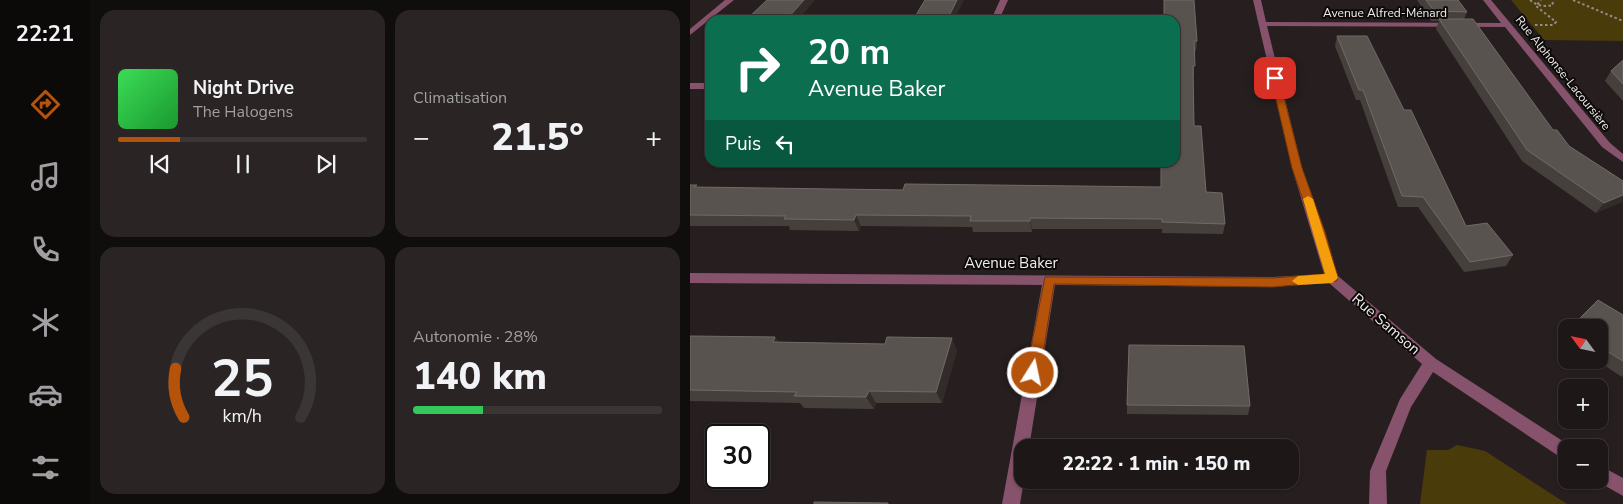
<!DOCTYPE html>
<html lang="fr">
<head>
<meta charset="utf-8">
<style>
  :root { --surface:#1d1717; --page:#2a2424; --text:#f1f3f6; --muted:#a09fa1; --line:#3b3636; --accent:#b45309 }
  body { margin:0; font-family:"Nunito Sans",sans-serif; background:var(--page); color:var(--text); height:100vh; display:flex; flex-direction:column; font-size:19px; white-space:nowrap }
  * { box-sizing:border-box; margin:0 }
  p { font-size:16px; color:var(--muted) }
  .icon { flex:none; width:28px; height:28px; fill:none; stroke:currentColor; stroke-width:2; stroke-linecap:round; stroke-linejoin:round }
  .map { position:relative; flex:1; overflow:hidden }
  .sheet { display:flex; flex-direction:column; gap:10px; padding:10px; background:#100d0d; width:600px }
  .sheet>* { flex:none }
  .guide { position:absolute; left:15px; top:15px; width:475px; height:152px; border-radius:15px; box-shadow:0 1px 4px #0004,0 0 0 1px var(--line); background:#0b6e4f; color:#fff; overflow:hidden }
  .needle { width:32px; rotate:303deg }
  .buttons { position:absolute; left:868px; top:319px; display:grid; gap:10px }
  .buttons a { display:grid; place-items:center; width:50px; height:50px; border-radius:10px; background:var(--surface); box-shadow:0 1px 4px #0004,0 0 0 1px var(--line); font-size:25px }
  .speed { position:absolute; left:15px; top:424px; display:flex; gap:10px; font-size:25px; font-weight:700; text-align:center }
  .speed>* { display:grid; place-content:center; width:65px; height:65px; border-radius:50%; background:var(--surface); box-shadow:0 1px 4px #0004,0 0 0 1px var(--line); line-height:1 }
  .speed .limit { border:2px solid #111; border-radius:8px; background:#fff; color:#111 }
  .pin { position:absolute; display:grid; place-items:center; width:42px; height:42px; color:#fff; margin:-21px; border-radius:10px; box-shadow:0 2px 8px #0006 }
  .me { position:absolute; width:55px; margin:-28px; rotate:10deg; stroke-linejoin:round; filter:drop-shadow(0 0 4px #0008) }
  .turn { display:flex; align-items:center; gap:18px; height:105px; padding:0 20px; font-size:22px }
  .turn .icon { width:65px; height:65px; stroke-width:2.5 }
  .turn b { display:block; font-size:35px; line-height:42px }
  .then { display:flex; align-items:center; height:48px; padding:0 20px; background:#0003; gap:10px; font-size:19px }
  .big { font-size:38px; font-weight:800; line-height:1.1 }
  .sheet .tile { flex:1; display:flex; flex-direction:column; justify-content:center; gap:8px; min-width:0; padding:0 18px; border-radius:15px; background:var(--page) }
  .sheet .dial { align-items:center; gap:0 }
  .dial svg { height:130px; overflow:visible; fill:none; stroke:var(--line); stroke-width:7; stroke-linecap:round; text-anchor:middle }
  .dial text { fill:var(--text); stroke:none }
  .song { display:flex; align-items:center; gap:15px }
  .cover { width:60px; height:60px; border-radius:8px; background:linear-gradient(135deg,hsl(130 70% 55%),hsl(130 70% 35%)) }
  .played { height:5px; border-radius:2px; background:linear-gradient(90deg,var(--accent) 25%,var(--line) 25%) }
  .keys { display:flex; justify-content:space-around; direction:ltr }
  .heat { display:flex; justify-content:space-between; align-items:center; font-size:28px; direction:ltr }
  .charge { height:8px; border-radius:4px; background:linear-gradient(90deg,#34c759 28%,var(--line) 0) }
  .sheet .tiles { flex:1; display:grid; gap:10px; grid-template-columns:repeat(2,1fr) }
  .trip { position:absolute; left:324px; top:439px; width:285px; height:50px; border-radius:15px; background:var(--surface); box-shadow:0 1px 4px #0004,0 0 0 1px var(--line); font-weight:800; line-height:50px; text-align:center }
  main { display:flex; flex:1; min-height:0 }
  .dock { display:flex; flex-direction:column; width:90px; justify-content:space-around; align-items:center; background:#0c0909; color:var(--muted) }
  .dock .icon { width:35px; height:35px }
  .dock .selected { color:var(--accent) }
  .dock b { font-size:22px; color:var(--text) }
  .map>svg:first-child { display:block }
  .green { fill:#4a3b0a }
  .lines { fill:none; stroke-linecap:round; stroke-linejoin:round }
  .path { stroke:#928c8c; stroke-width:2; stroke-dasharray:2.5 2.5; stroke-linecap:butt }
  .minor { fill:#87526b; fill-rule:evenodd }
  .wall { fill:#46403c }
  .shaded-wall { fill:#322b29 }
  .building { fill:#58534f; stroke:#706b68 }
  .route { fill:#b45309; stroke:#753606 }
  .slow { fill:#f59e0b }
  .labels { text-anchor:middle; dominant-baseline:central; stroke-width:4; stroke-linejoin:round; paint-order:stroke }
  .far-street-label { font-size:12px; fill:#f2edec; stroke:#0d0a0a }
  .street-label { font-size:15px; fill:#f2edec; stroke:#0d0a0a }
</style>
</head>
<body>
<main>
<nav class="dock">
<b>22:21</b>
<svg class="icon selected" aria-label="directions" viewBox="0 0 24 24"><path d="M12 3l9 9-9 9-9-9zM9 14v-3h6M13 9l2 2-2 2"/></svg>
<svg class="icon" aria-label="music" viewBox="0 0 24 24"><path d="M9 18V5l10-2v13"/><circle cx="6" cy="18" r="3"/><circle cx="16" cy="16" r="3"/></svg>
<svg class="icon" aria-label="phone" viewBox="0 0 24 24"><path d="M5 4h4l2 5-3 2q2 4 5 5l2-3 5 2v4C11 20 4 13 5 4z"/></svg>
<svg class="icon" aria-label="climate" viewBox="0 0 24 24"><path d="M12 3v18M4 7l16 10M4 17L20 7"/></svg>
<svg class="icon" aria-label="car" viewBox="0 0 24 24"><path d="M5 17H2v-5l4-1 3-4h7l3 4 3 1v5h-3M9 17h6M6 11h13"/><circle cx="7" cy="17" r="2"/><circle cx="17" cy="17" r="2"/></svg>
<svg class="icon" aria-label="filters" viewBox="0 0 24 24"><path d="M4 7h16M4 17h16"/><circle cx="9" cy="7" r="2"/><circle cx="15" cy="17" r="2"/></svg>
</nav>
<section class="sheet">
<div class="tiles">
<div class="tile">
<div class="song"><i class="cover"></i><div><b>Night Drive</b><p>The Halogens</p></div></div>
<div class="played"></div>
<div class="keys"><svg class="icon" aria-label="previous" viewBox="0 0 24 24"><path d="M18 5L8 12l10 7zM5 5v14"/></svg><svg class="icon" aria-label="pause" viewBox="0 0 24 24"><path d="M8 5v14M16 5v14"/></svg><svg class="icon" aria-label="next" viewBox="0 0 24 24"><path d="M6 5l10 7-10 7zM19 5v14"/></svg></div>
</div>
<div class="tile"><p>Climatisation</p>
<div class="heat"><a>−</a><b class="big">21.5°</b><a>+</a></div>
</div>
<div class="tile dial"><svg viewBox="0 0 100 80">
<path d="M14 69A42 42 0 1 1 86 69"/>
<path d="M14 69A42 42 0 0 1 9 39" stroke="#b45309"/>
<text x="50" y="56" font-size="32" font-weight="700">25</text>
<text x="50" y="72" font-size="11">km/h</text>
</svg></div>
<div class="tile"><p>Autonomie · 28%</p><b class="big">140 km</b><div class="charge"></div></div>
</div>
</section>
<div class="map">
<svg width="933" height="504" viewBox="0 0 933 504">
  <rect width="100%" height="100%" fill="#271f1f"/>
  <path class="green" d="M821,0H933V41L854,40Z
    M767,445L795,451L877,504H730L737,450H758Z"/>
  <g class="lines">
    <path class="path" d="M840,0C847,6 854,7 863,5L862,0
      M883,0L933,21
      M845,25H863L866,22L846,6L851,0"/>
    <path class="minor" d="M35,0H44L0,35V29Z
      M310,0H318L309,20H301Z
      M563,0H571L576,22L811,23L793,0H801L920,143L933,154V162L912,147L815,27L577,26L612,168L635,232L648,276L746,359L882,447L876,448V460L870,457L743,372L721,407L696,471L697,504H679L680,471L710,399L732,364L639,283L583,287L365,285L339,448H332L334,480L330,504H312L352,285L0,283V273L583,277L634,274L602,168Z
      M0,83H20V89H0Z
      M909,465L933,478V496L905,480H909Z"/>
  </g>
  <path class="wall" d="M727,0H768L777,12L774,19L863,130L879,146L933,181L906,213L832,161L746,29L749,21H741Z
    M485,20L507,41L506,51H504V76H503L504,126L516,192L535,224L533,234L472,233V229H342V232H283L282,227L171,226L169,231L100,230L99,226H0V185L9,188L213,190L471,187Z
    M647,36L714,110L776,226L823,255L816,266L774,272L728,207H708L670,100H666L645,46Z
    M933,60V101L915,81L921,71Z
    M933,315V375L932,377L906,360H909V328Z
    M876,333V340L873,338Z
    M0,336L89,342L267,350L252,403H186L184,409L114,408L110,403L0,401Z
    M437,405L560,406L558,415L437,414Z"/>
  <path class="shaded-wall" d="M114,0H125L108,20H96Z
    M267,0H274L264,20H257Z
    M933,195V202L906,213L914,203Z
    M166,215L171,226L169,231L164,220Z
    M340,218L342,229V232L340,221Z
    M85,337L95,349L83,342Z
    M262,338L267,350L252,403L246,392Z
    M179,391L186,403L184,409L176,397Z"/>
  <path class="building" d="M77,0H114L96,20H56Z
    M235,0H267L257,20H223Z
    M474,0H504L507,41H504L505,66H503L504,126H511L516,192L532,193L535,224L472,222V219L340,218V221H280L281,216L166,215L164,220L94,219L96,216L0,215V185H7L4,187L213,190L215,184L471,187V162H485V20H474Z
    M736,0H768L777,12L744,11Z
    M749,19H783L863,130H867L879,146L933,181V195L914,203L837,150Z
    M647,36H677L714,110H721L776,226L797,223L823,255L780,262L733,197L712,196L673,90H669Z
    M933,60V84L921,71Z
    M908,300L933,315V361L909,346V328L881,327Z
    M0,336L85,337L83,342L195,344L197,337L262,338L246,392L179,391L176,397L104,396L107,392L0,390Z
    M439,345L554,346L560,406L437,405Z
    M124,502L198,503V504H124Z"/>
  <path class="route" d="M582,76L589,78L612,168L635,232L648,278L647,281L583,287L364,284L350,373L348,377L343,379L338,377L336,373L355,277L583,278L635,274L624,232L602,168L581,78Z"/>
  <path class="slow" d="M618,196L623,199L648,278L642,283L608,285L602,281L608,276L635,274L613,199Z"/>
  <g class="labels">
    <g class="far-street-label">
      <text x="695" y="13">Avenue Alfred-Ménard</text>
      <text transform="translate(873 73) rotate(51)">Rue Alphonse-Lacoursière</text>
    </g>
    <g class="street-label">
      <text x="321" y="263">Avenue Baker</text>
      <text transform="translate(696 324) rotate(41)">Rue Samson</text>
    </g>
  </g>
</svg>
<div class="buttons">
<a><svg class="needle" viewBox="-14 -14 28 28"><path d="M0-13l5 13h-10z" fill="#e53935"/><path d="M0 13l5-13h-10z" fill="#a09fa1"/></svg></a>
<a>+</a>
<a>−</a>
</div>
<div class="speed"><div class="limit">30</div></div>
<div class="pin" style="left:585px;top:78px;background:#d93025"><svg class="icon" aria-label="arrive" viewBox="0 0 24 24"><path d="M6 21V4h12l-3 4 3 4H6"/></svg></div>
<svg class="me" style="left:343px;top:373px" viewBox="-20 -20 40 40"><circle r="17" fill="#b45309" stroke="#fff" stroke-width="3"/><path d="M0-11L8 9 0 5-8 9z" fill="#fff"/></svg>
<div class="trip">22:22 · 1 min · 150 m</div>
<div class="guide">
<div class="turn"><svg class="icon" aria-label="right" viewBox="0 0 24 24"><path d="M7 20v-9h11M14 6l5 5-5 5"/></svg><div><b>20 m</b>Avenue Baker</div></div>
<div class="then">Puis<svg class="icon" aria-label="left" viewBox="0 0 24 24"><path d="M17 20v-9H6M10 6l-5 5 5 5"/></svg></div>
</div>
</div>
</main>
</body>
</html>
